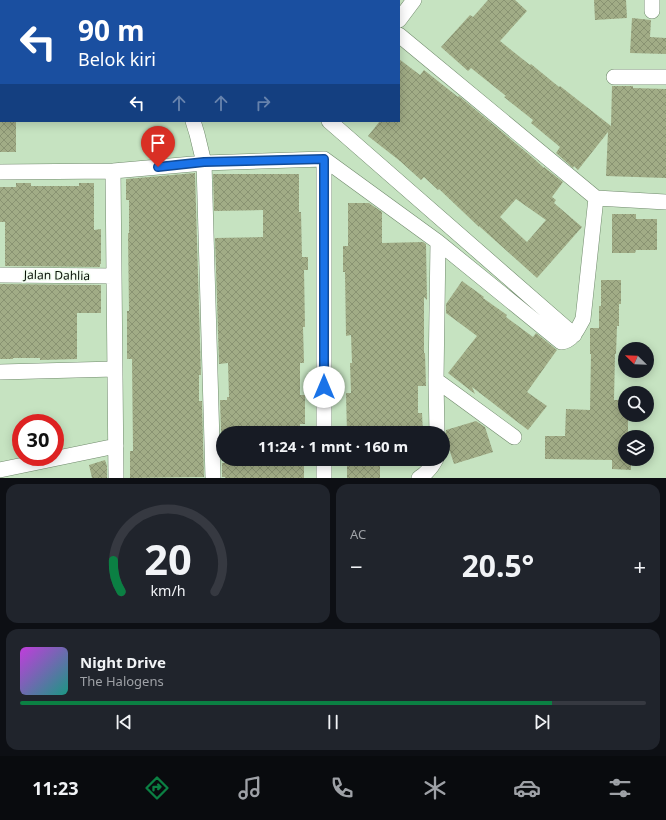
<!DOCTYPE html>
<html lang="id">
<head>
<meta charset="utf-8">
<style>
  :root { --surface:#171b24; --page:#20242c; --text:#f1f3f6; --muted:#9ea1a6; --line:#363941; --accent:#0b8043 }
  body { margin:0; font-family:"Noto Sans",sans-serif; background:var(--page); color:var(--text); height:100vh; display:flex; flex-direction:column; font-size:15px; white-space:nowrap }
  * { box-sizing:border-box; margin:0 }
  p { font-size:13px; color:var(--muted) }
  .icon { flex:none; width:22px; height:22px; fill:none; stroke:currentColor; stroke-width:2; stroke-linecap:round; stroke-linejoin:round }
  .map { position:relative; height:478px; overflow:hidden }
  .drawer { display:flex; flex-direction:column; gap:6px; padding:6px; background:#0d0f14; flex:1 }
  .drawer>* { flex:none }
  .hud { position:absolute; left:0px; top:0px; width:400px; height:122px; box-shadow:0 2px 10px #0003; background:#1a4fa0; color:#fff; overflow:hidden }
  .needle { width:26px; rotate:293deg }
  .tools { position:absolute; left:618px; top:342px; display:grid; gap:8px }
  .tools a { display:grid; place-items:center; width:36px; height:36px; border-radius:50%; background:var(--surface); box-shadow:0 2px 10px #0003; font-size:20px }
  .speed { position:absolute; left:12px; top:414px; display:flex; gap:8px; font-size:20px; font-weight:700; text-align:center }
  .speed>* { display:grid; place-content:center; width:52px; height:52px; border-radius:50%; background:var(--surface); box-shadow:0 2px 10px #0003; line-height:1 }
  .speed .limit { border:6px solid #d22; background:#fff; color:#111 }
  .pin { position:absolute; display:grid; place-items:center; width:34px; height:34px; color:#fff; margin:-41px -17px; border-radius:50% 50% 50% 0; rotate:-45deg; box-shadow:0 0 4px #0007 }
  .pin .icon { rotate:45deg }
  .me { position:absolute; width:44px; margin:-22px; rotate:0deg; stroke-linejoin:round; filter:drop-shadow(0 0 3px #0008) }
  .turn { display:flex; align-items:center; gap:14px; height:84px; padding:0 12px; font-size:18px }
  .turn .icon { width:52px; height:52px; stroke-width:2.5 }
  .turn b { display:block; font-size:28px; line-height:34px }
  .lanes { display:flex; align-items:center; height:38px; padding:0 12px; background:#0003; justify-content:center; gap:20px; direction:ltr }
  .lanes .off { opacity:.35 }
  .big { font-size:30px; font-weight:700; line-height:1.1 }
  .drawer .widget { flex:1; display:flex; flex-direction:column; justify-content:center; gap:6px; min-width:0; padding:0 14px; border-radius:12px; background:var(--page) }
  .drawer .dial { align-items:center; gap:0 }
  .dial svg { height:104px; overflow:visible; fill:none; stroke:var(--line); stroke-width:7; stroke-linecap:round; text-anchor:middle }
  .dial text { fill:var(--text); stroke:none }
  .song { display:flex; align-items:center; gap:12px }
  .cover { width:48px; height:48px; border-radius:6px; background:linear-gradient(135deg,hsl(290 70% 55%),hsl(170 70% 35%)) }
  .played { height:4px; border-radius:2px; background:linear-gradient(90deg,var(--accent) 85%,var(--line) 85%) }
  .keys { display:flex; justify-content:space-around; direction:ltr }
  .heat { display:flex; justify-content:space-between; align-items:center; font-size:22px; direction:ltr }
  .drawer .tiles { flex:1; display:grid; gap:6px; grid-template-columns:1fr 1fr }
  .widget:last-child { grid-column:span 2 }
  .trip { position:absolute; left:216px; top:426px; width:234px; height:40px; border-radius:20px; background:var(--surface); box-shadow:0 2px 10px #0003; font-weight:700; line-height:40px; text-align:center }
  .menu { display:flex; height:64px; justify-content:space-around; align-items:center; background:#090b0e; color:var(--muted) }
  .menu .icon { width:28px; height:28px }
  .menu .active { color:var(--accent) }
  .menu b { font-size:18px; color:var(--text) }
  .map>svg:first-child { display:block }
  .building { fill:url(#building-cross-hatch); fill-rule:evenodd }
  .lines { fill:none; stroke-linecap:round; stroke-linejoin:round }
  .street-casing { stroke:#708a6c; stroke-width:16 }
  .street { stroke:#fff; stroke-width:15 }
  .route-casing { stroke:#114b97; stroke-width:10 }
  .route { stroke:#1a73e8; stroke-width:7 }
  .labels { text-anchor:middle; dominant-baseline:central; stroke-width:3; stroke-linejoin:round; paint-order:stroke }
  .street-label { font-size:12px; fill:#081207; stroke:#f2fef0 }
</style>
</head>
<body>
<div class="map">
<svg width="666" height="478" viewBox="0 0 666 478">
  <defs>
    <pattern id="building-cross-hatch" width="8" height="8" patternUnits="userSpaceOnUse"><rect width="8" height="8" fill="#a1ac86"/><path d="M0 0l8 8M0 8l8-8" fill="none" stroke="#899372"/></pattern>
  </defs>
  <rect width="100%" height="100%" fill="#c6e3c1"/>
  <path class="building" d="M488,0H515L527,11L500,41L530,65L531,64L559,87L560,86L611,126L612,86H633V88L666,89V178L606,176L608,132L578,170L574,166L573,168L556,153L560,147L531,123L533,120L504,97L506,96L471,68L468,71L441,47L470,15L473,17Z
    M594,0H626L627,18L595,20Z
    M632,18L651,20L650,37L666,38V54L630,53Z
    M399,59L420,75L424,70L458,97L459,96L532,157L544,168V167L563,182L552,197L556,200L554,203L582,227L537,278L479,226V227L439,189L438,190L424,177L421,180L400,161L368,136L380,121H399ZM516,199L546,220L527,242L500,217Z
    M0,121H16V152H0Z
    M195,173L201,375H199V401H202L204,477L130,478V451H133L132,359H127V311H129L128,233H129V200H126V179Z
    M213,174H299V212H301L302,257H308V270H304L305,327H303L304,363H300V395H305V424H300V433H270V431L221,432L220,400H227V397H229L228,363L219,364L215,238L263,237V210L214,211Z
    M16,183H31V186H79V183H94V230L101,229V264H100V267L5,266V222H0V187H16Z
    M348,203H369L382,212V243L423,242L426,244L427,300L424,297V353H425L426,386H418V413H422L423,433H347L346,393H351L350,363H352L351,335L346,336L345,272H343V246H348Z
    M612,214H636V219H657V250H636L635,253H612Z
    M601,280H621V304H619V326H617L616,354H615L614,400H625V415H628V435H632V437H625V459H631V470L612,469V460L545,459V436H565L566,409L590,410L591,354H590V328H599V306H601Z
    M462,281L484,297L483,298L507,315L506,317L533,337L536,333L557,350L527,392L547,406L528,430L472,387L475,394L448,373L477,336L446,313V304Z
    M0,284L101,285V313H77V359L40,360V358H13V359H0Z
    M476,421L485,427L493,452L454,464L445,436L446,430Z
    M347,459H380V478H347Z
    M105,460L107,466V478H92L89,465Z
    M272,461H304V478H225V477H222V463L272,462Z"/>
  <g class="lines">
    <defs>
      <path id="street" d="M69,0L70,1
        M185,0L186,1
        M652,0V11
        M228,1V0
        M399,20L414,0
        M399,35L596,198L666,202
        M614,77H666
        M193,121L197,134L204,163L213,478
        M329,121L574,335
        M324,159V433
        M113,171L116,478
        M0,172L113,171L204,163L324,159L438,242L561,342C573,341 578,328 583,319L596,198
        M0,275L114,276
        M0,372L115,369
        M436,380L514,437
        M437,433L436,380L438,242
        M324,459V478
        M0,470L116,446
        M419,478C427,473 432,467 436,459"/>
    </defs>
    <use href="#street" class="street-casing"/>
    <use href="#street" class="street"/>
  </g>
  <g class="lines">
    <defs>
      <path id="route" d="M158,167L204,162L324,159V387"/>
    </defs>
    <use href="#route" class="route-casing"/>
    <use href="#route" class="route"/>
  </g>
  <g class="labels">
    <g class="street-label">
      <text transform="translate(57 275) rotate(1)">Jalan Dahlia</text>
    </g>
  </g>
</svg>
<div class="tools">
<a><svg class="needle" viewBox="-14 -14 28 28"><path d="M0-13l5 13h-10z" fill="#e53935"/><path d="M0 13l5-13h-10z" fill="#9ea1a6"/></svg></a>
<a><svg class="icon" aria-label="search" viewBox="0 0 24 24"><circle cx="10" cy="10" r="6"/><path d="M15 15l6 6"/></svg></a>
<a><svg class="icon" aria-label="layers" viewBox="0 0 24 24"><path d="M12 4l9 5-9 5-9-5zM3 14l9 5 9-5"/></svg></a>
</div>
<div class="speed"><div class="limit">30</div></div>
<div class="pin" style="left:158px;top:167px;background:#d93025"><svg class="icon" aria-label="arrive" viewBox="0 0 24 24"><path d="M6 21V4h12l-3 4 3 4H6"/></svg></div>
<svg class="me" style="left:324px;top:387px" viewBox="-20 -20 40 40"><circle r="19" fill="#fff"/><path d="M0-13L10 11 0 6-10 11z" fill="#1a73e8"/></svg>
<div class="trip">11:24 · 1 mnt · 160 m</div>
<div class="hud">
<div class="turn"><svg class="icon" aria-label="left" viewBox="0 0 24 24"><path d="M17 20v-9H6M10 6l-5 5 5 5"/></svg><div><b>90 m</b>Belok kiri</div></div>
<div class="lanes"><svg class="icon" aria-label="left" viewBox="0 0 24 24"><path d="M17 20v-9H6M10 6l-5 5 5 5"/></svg><svg class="icon off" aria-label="ahead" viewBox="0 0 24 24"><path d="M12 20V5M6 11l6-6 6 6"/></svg><svg class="icon off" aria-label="ahead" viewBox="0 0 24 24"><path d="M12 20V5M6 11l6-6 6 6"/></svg><svg class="icon off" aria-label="right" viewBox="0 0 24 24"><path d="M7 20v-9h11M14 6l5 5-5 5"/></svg></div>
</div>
</div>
<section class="drawer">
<div class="tiles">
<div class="widget dial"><svg viewBox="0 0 100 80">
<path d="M14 69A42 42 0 1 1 86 69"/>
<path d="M14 69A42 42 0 0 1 8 45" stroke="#0b8043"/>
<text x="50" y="56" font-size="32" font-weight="700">20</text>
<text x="50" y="72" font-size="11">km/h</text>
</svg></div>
<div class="widget"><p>AC</p>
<div class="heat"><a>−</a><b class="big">20.5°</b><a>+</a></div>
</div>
<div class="widget">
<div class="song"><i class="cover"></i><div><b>Night Drive</b><p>The Halogens</p></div></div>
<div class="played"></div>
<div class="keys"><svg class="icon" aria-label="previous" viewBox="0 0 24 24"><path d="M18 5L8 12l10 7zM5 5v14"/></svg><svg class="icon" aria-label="pause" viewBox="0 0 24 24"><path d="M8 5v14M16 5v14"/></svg><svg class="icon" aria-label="next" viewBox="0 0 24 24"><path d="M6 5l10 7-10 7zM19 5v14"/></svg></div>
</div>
</div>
</section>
<nav class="menu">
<b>11:23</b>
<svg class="icon active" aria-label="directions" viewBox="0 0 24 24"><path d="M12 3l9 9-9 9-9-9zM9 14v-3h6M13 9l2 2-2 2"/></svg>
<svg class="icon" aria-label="music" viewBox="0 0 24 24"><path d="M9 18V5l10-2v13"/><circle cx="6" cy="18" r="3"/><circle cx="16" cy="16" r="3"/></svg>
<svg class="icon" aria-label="phone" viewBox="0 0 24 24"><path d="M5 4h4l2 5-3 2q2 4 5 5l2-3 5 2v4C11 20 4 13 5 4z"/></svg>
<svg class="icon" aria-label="climate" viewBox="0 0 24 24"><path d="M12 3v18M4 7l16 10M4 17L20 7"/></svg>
<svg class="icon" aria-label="car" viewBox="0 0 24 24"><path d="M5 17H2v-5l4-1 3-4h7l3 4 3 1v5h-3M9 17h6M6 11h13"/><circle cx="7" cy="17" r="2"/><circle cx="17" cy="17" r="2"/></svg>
<svg class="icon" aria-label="filters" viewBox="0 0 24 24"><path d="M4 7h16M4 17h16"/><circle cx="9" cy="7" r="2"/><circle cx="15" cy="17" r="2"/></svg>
</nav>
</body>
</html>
